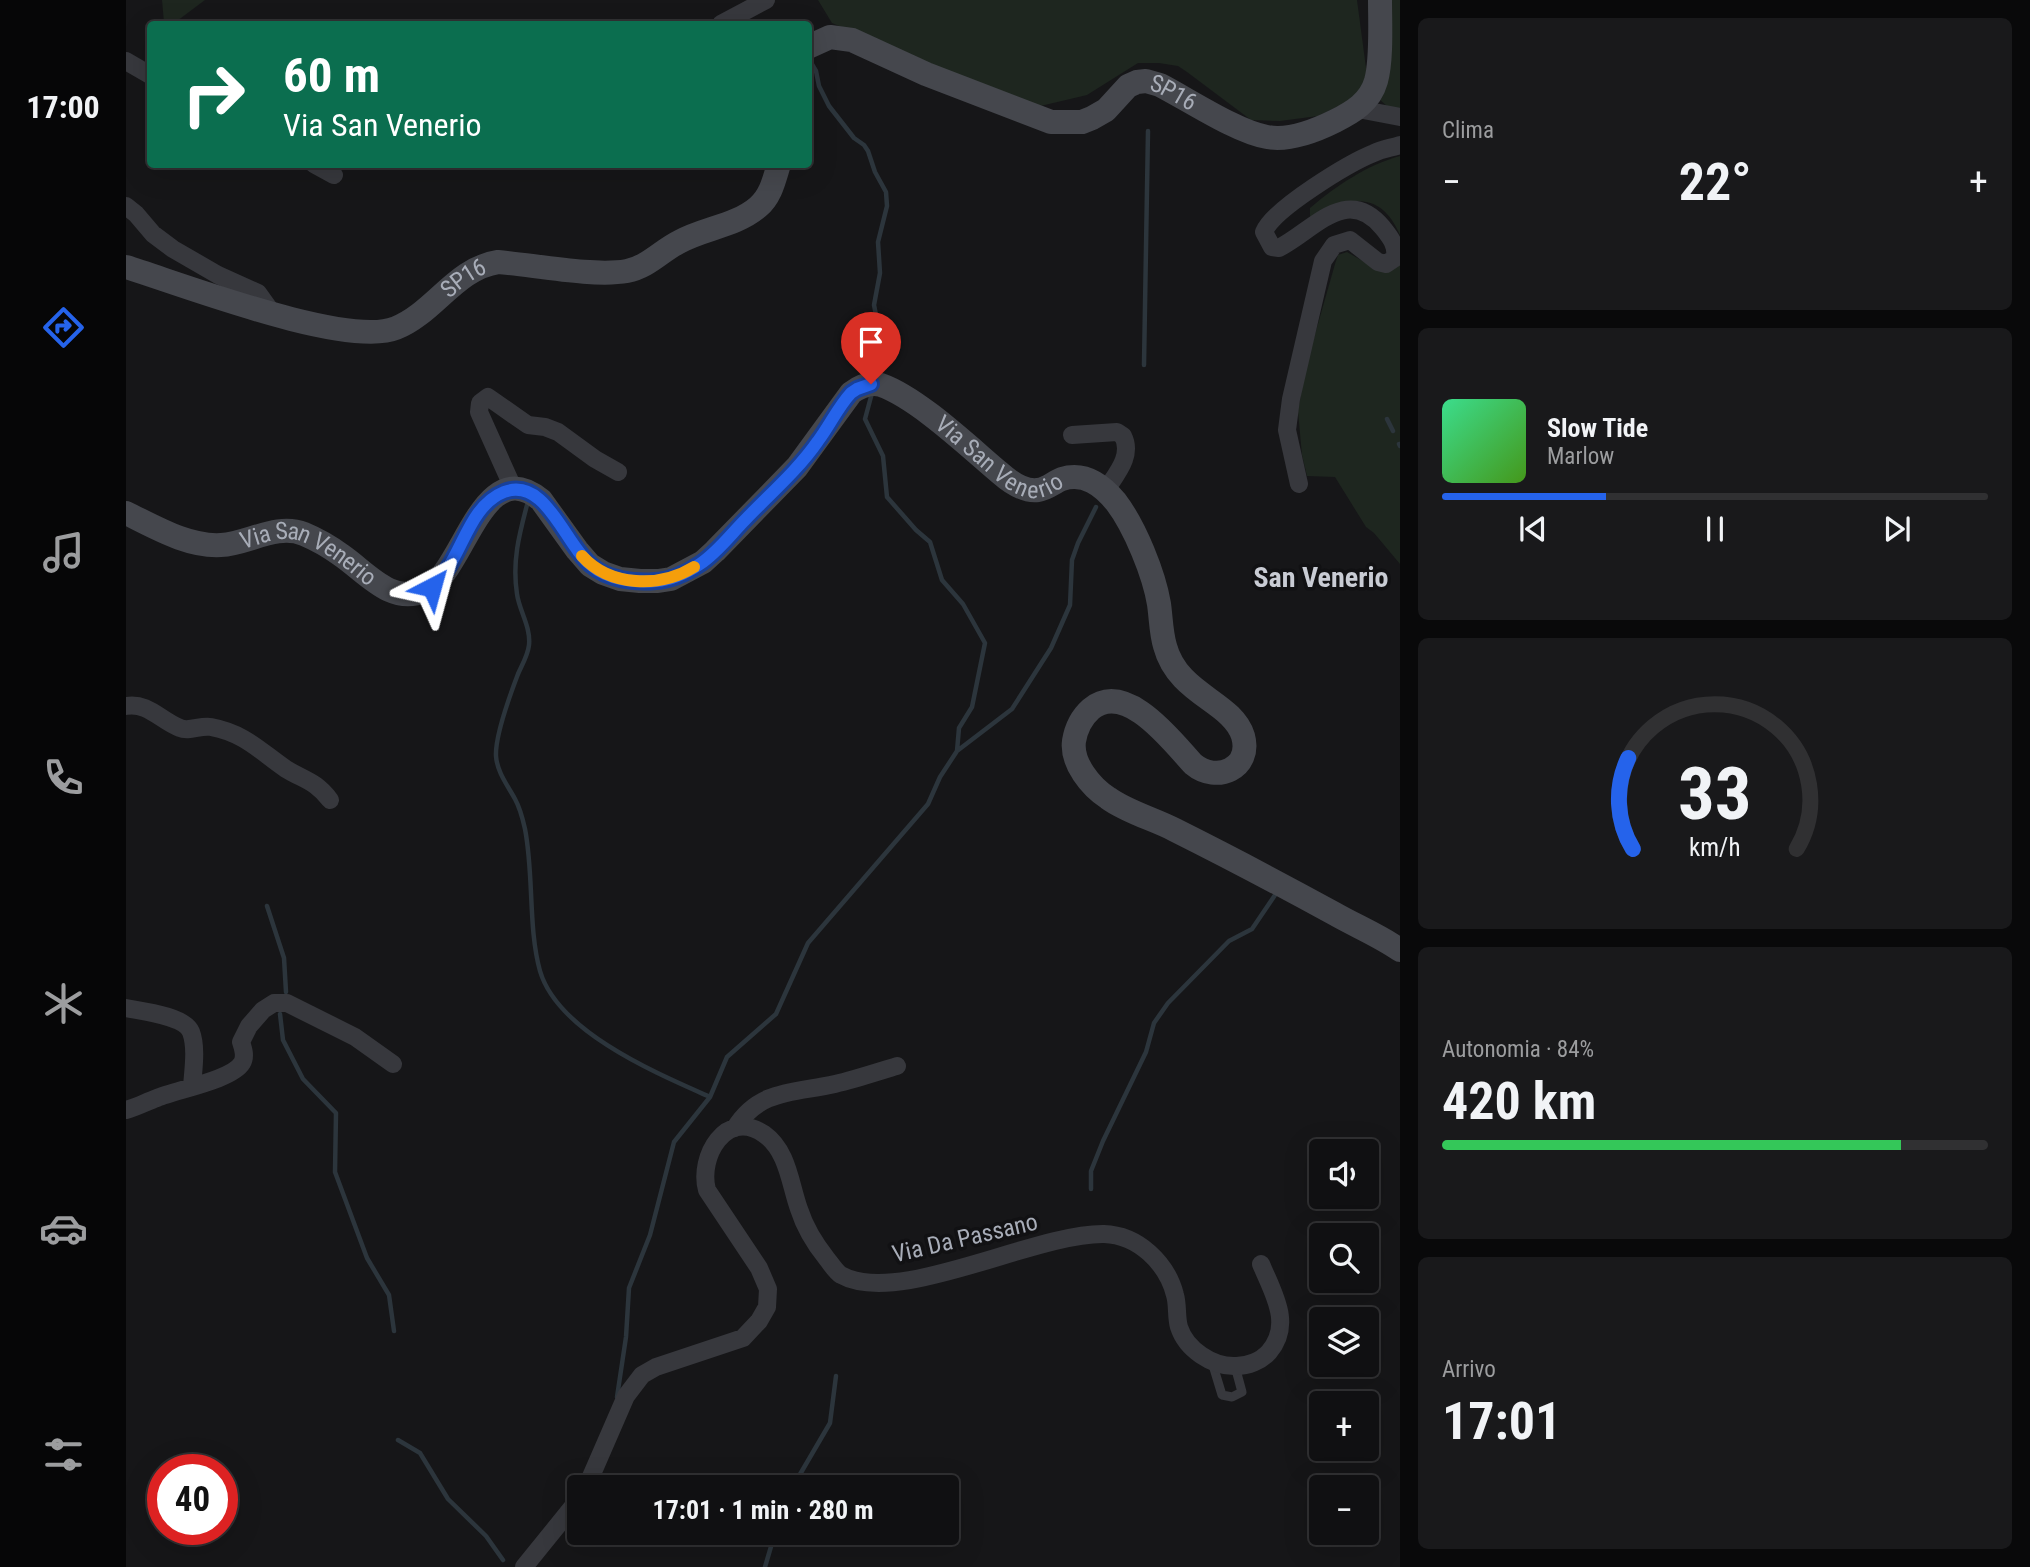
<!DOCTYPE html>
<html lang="it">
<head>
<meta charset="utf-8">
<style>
  :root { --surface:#101012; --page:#19191b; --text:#f1f3f6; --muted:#9c9d9f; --line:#303032; --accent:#2563eb }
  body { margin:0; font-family:"Roboto Condensed",sans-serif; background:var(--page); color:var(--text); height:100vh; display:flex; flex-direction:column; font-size:26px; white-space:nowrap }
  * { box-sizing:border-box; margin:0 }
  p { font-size:23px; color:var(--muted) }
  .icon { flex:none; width:38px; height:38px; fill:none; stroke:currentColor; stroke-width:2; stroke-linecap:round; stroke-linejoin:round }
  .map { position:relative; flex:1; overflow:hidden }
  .drawer { display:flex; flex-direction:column; gap:18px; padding:18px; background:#09090a; width:630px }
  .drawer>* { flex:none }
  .guide { position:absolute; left:21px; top:21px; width:665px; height:147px; border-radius:7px; box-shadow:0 7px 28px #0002,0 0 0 2px var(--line); background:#0b6e4f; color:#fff; overflow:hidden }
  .fabs { position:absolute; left:1183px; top:1139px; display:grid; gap:14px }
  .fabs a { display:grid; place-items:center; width:70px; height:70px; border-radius:7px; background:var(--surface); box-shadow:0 7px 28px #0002,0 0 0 2px var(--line); font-size:35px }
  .speed { position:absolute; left:21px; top:1454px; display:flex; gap:14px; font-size:35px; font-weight:700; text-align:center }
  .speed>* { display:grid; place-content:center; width:91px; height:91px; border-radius:50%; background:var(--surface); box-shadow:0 7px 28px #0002,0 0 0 2px var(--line); line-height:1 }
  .speed .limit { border:10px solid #d22; background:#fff; color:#111 }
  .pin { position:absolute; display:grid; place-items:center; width:60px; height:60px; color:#fff; margin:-72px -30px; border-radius:50% 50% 50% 0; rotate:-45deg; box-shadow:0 0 7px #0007 }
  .pin .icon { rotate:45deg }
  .me { position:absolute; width:77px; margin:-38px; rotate:39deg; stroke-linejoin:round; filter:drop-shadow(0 0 5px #0008) }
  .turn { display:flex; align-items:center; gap:24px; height:147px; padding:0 21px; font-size:32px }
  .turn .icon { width:91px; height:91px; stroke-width:2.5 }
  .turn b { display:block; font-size:49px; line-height:60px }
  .big { font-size:52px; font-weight:700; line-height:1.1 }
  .drawer .widget { flex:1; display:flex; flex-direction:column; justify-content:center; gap:10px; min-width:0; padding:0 24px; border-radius:10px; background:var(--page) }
  .drawer .dial { align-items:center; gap:0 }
  .dial svg { height:182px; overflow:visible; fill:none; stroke:var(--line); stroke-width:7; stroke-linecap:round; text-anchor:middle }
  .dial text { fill:var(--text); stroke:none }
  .song { display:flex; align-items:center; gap:21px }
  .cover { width:84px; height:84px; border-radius:10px; background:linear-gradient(135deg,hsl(150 70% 55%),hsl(100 70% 35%)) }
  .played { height:7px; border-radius:4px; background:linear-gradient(90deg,var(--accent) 30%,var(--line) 30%) }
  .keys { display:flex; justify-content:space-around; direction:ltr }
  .heat { display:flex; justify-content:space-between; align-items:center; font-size:38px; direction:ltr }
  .charge { height:10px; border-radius:5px; background:linear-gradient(90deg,#34c759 84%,var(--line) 0) }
  .trip { position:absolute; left:441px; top:1475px; width:392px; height:70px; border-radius:7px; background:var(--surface); box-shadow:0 7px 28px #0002,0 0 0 2px var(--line); font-weight:700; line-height:70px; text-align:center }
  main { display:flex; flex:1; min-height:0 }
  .menu { display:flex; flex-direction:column; width:126px; justify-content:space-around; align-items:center; background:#060607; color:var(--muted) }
  .menu .icon { width:49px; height:49px }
  .menu .on { color:var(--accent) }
  .menu b { font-size:32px; color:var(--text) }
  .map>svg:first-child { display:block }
  .green { fill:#1e261f }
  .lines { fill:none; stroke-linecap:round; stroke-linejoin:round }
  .stream { stroke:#2c353c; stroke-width:4.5 }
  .lane { stroke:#37383d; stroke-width:9 }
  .street { stroke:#37383d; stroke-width:18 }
  .secondary { stroke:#45474d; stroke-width:24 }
  .route-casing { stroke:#184099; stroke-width:18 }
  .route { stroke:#2563eb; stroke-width:12 }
  .slow { stroke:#f59e0b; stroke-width:12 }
  .labels { text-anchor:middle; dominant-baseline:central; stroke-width:7; stroke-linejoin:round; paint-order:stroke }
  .street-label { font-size:24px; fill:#a8adb8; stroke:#111113 }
  .quarter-label { font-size:28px; font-weight:bold; fill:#c9ccd4; stroke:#111113 }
</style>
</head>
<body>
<main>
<nav class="menu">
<b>17:00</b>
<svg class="icon on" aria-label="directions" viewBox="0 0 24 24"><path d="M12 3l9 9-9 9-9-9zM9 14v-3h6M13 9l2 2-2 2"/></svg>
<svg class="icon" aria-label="music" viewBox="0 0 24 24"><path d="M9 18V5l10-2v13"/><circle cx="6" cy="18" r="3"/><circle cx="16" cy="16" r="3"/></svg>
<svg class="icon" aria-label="phone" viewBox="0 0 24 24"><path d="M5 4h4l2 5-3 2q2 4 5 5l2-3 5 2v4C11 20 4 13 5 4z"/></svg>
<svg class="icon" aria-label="climate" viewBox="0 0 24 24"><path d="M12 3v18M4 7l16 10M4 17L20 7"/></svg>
<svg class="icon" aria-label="car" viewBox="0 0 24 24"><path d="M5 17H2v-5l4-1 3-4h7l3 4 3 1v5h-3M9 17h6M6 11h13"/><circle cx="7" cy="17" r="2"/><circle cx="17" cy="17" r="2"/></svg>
<svg class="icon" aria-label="filters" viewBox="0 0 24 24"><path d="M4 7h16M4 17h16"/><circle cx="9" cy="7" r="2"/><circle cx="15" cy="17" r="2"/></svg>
</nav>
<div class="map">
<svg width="1274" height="1567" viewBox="0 0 1274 1567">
  <rect width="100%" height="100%" fill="#161618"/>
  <path class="green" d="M36,0H79L47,24L38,23Z
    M692,0H1231L1242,83L1237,94L1192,116L1154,121L1125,120L1061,72L1052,66L1033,63H1012L961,95L906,108L706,23Z
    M1264,0H1274V108L1262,107L1253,99Z
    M1274,156V235C1254,188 1221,198 1184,217V208C1210,186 1241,165 1274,156Z
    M1221,252L1254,271L1274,258V564L1248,533L1240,527L1209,477L1181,476L1176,455L1172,411L1180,366L1209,264L1212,255Z"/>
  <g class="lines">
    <path class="stream" d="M684,61L690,71L693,86L703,106L728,138L738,145L742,151L749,172L760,192L761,206L752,242L754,273L748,305L757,350L751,370
      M1018,365L1022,131
      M746,393L739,419L757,456L761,497L790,530L804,542L816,580L837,604L859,643L846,707L833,728L831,751
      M1261,419L1267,431
      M1273,444L1274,446
      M401,505C393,535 386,562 391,594C393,610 405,627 403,645C402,655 396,665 392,674C384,695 369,735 370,756C371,772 382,786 389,799C394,808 397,820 399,829C408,875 402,928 414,971C432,1032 530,1073 584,1097
      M141,906L158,958L160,992
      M154,1014L157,1040L177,1079L210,1113L209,1172L241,1258L263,1295L268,1331
      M965,1189V1171L977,1141L1020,1052L1028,1023L1042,1003L1103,941L1126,929L1149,895
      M491,1397L500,1337L503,1288L524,1235L548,1142L584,1097L601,1057L650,1014L682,943L802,804L814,777L831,751L886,709L925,648L944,605L946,560L952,543L970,507
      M272,1440L294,1453L322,1499L360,1536L377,1560
      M666,1488L704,1423L710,1376
      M639,1567L649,1533"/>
    <path class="lane" d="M1086,1362L1096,1395L1106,1397L1116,1392L1109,1366"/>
    <path class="street" d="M595,24L640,0
      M0,61L24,75
      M1232,109L1274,117
      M188,164L208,175
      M0,206L10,214L27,234L47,249L92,275L132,293L147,314
      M946,435L991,432L997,436C1007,456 990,474 980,490
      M1173,484L1161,430L1165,399L1197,261L1208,245L1224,240L1252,262L1260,264L1269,258C1271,245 1264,237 1257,228C1221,184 1188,230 1153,248L1146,247L1138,232C1147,209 1223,163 1248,153C1256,149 1265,148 1274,145
      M388,490L353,412L354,403L362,397L402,425L419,427L432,432L469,459L492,472
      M0,706C22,702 35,721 54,728C63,732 75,725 85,727C118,733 134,751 160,769C178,780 190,781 204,800
      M0,1008C16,1011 59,1016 65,1032C71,1048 67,1071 66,1087
      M0,1110C11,1107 20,1102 31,1098C49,1090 106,1080 116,1063C120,1056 117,1048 115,1042L123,1026L137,1010L148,1003H161L229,1037L267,1064
      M609,1128C633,1089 669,1093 709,1084C730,1079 751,1072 771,1066
      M460,1488L500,1396L516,1375L530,1367L617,1338L633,1321L641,1307L642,1289L633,1268L581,1190C572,1157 600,1108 638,1134C662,1151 664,1184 673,1209C679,1228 689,1244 701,1259C705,1264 710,1272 715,1275C772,1307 908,1233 978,1234C1012,1235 1041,1263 1049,1295C1052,1305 1050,1317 1053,1327C1060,1349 1086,1367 1110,1366C1122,1366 1135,1361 1143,1352C1167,1324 1147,1293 1135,1264
      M398,1567L453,1499"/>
    <g class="secondary">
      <path id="s1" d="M682,47L704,37L726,40L800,74L925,122H956L966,118L980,110L1002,86L1011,82L1020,81L1034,85C1063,100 1111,132 1141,137C1163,141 1189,131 1209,121C1227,112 1244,102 1250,81C1256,60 1254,22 1254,0"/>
      <path id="s2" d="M0,267C55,284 221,348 270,328C308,313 330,268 372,262C408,265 468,277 501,271C522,267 535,251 553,242C578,228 610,226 632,207C645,196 648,180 653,164"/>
      <path id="s3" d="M0,513C29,527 62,547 95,545C122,544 150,523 178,534C190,539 204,547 215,555C240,572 265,605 298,591C338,575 355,451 415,500L451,550L464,565L477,573L494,579L514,581H532L545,579L577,562L589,551L671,467L725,393C733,387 744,382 755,385C792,398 843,447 874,473C883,481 898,492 912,490C921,489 928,482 936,479C959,472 976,485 990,502C1009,527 1028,574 1033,604C1035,618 1035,633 1039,646C1052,695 1106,701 1117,736C1126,768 1091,784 1067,764C1046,741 1000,680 965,709C956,717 950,729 948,741C945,763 965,787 982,798C1001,812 1028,819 1049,830C1103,857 1156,885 1209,914C1230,926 1254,936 1274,950"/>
    </g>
  </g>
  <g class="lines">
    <defs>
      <path id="route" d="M306,587C336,562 340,507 378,492C420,476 439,545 465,565C482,580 509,583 530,581C546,580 562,572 574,564C592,552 605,534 620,519C644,494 672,470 692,441C704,425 712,407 725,393L731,389L745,384"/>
    </defs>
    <use href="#route" class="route-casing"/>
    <use href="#route" class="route"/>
    <path class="slow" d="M456,556C484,587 534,588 568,567"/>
  </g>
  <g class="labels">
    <g class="street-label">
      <text stroke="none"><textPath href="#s1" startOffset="401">SP16</textPath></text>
      <text stroke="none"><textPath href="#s2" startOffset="364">SP16</textPath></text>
      <text stroke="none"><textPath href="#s3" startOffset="1097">Via San Venerio</textPath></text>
      <text stroke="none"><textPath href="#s3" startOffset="196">Via San Venerio</textPath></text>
      <text transform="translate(839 1238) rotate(-13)">Via Da Passano</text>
    </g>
    <g class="quarter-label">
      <text x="1195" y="577">San Venerio</text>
    </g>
  </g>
</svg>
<div class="fabs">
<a><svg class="icon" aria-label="sound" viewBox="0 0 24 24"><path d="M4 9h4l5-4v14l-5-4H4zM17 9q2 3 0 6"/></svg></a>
<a><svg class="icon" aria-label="search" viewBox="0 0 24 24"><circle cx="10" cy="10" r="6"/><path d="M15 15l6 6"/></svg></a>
<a><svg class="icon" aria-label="layers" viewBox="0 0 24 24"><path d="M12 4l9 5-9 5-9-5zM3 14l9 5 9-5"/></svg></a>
<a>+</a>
<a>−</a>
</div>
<div class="speed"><div class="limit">40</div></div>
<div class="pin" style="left:745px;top:384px;background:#d93025"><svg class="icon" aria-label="arrive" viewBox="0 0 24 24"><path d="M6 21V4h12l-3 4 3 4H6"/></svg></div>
<svg class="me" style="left:306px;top:587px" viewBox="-20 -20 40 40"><path d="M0-17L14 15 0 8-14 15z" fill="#2563eb" stroke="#fff" stroke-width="4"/></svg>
<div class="trip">17:01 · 1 min · 280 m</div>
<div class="guide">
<div class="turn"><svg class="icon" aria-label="right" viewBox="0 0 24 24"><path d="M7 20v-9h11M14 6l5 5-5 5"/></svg><div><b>60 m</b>Via San Venerio</div></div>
</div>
</div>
<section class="drawer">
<div class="widget"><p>Clima</p>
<div class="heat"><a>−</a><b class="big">22°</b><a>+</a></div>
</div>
<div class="widget">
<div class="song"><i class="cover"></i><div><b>Slow Tide</b><p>Marlow</p></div></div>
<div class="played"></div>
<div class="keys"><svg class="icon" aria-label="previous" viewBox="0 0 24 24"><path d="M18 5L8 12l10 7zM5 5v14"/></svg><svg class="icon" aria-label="pause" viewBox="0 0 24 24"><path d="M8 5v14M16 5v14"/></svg><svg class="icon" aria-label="next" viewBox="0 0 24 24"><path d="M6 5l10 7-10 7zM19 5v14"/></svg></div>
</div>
<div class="widget dial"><svg viewBox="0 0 100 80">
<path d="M14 69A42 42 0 1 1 86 69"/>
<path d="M14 69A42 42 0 0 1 12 29" stroke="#2563eb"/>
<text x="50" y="56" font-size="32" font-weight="700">33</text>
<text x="50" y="72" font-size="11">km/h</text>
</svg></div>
<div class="widget"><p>Autonomia · 84%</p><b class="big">420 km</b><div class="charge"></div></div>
<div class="widget"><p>Arrivo</p><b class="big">17:01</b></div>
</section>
</main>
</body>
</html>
